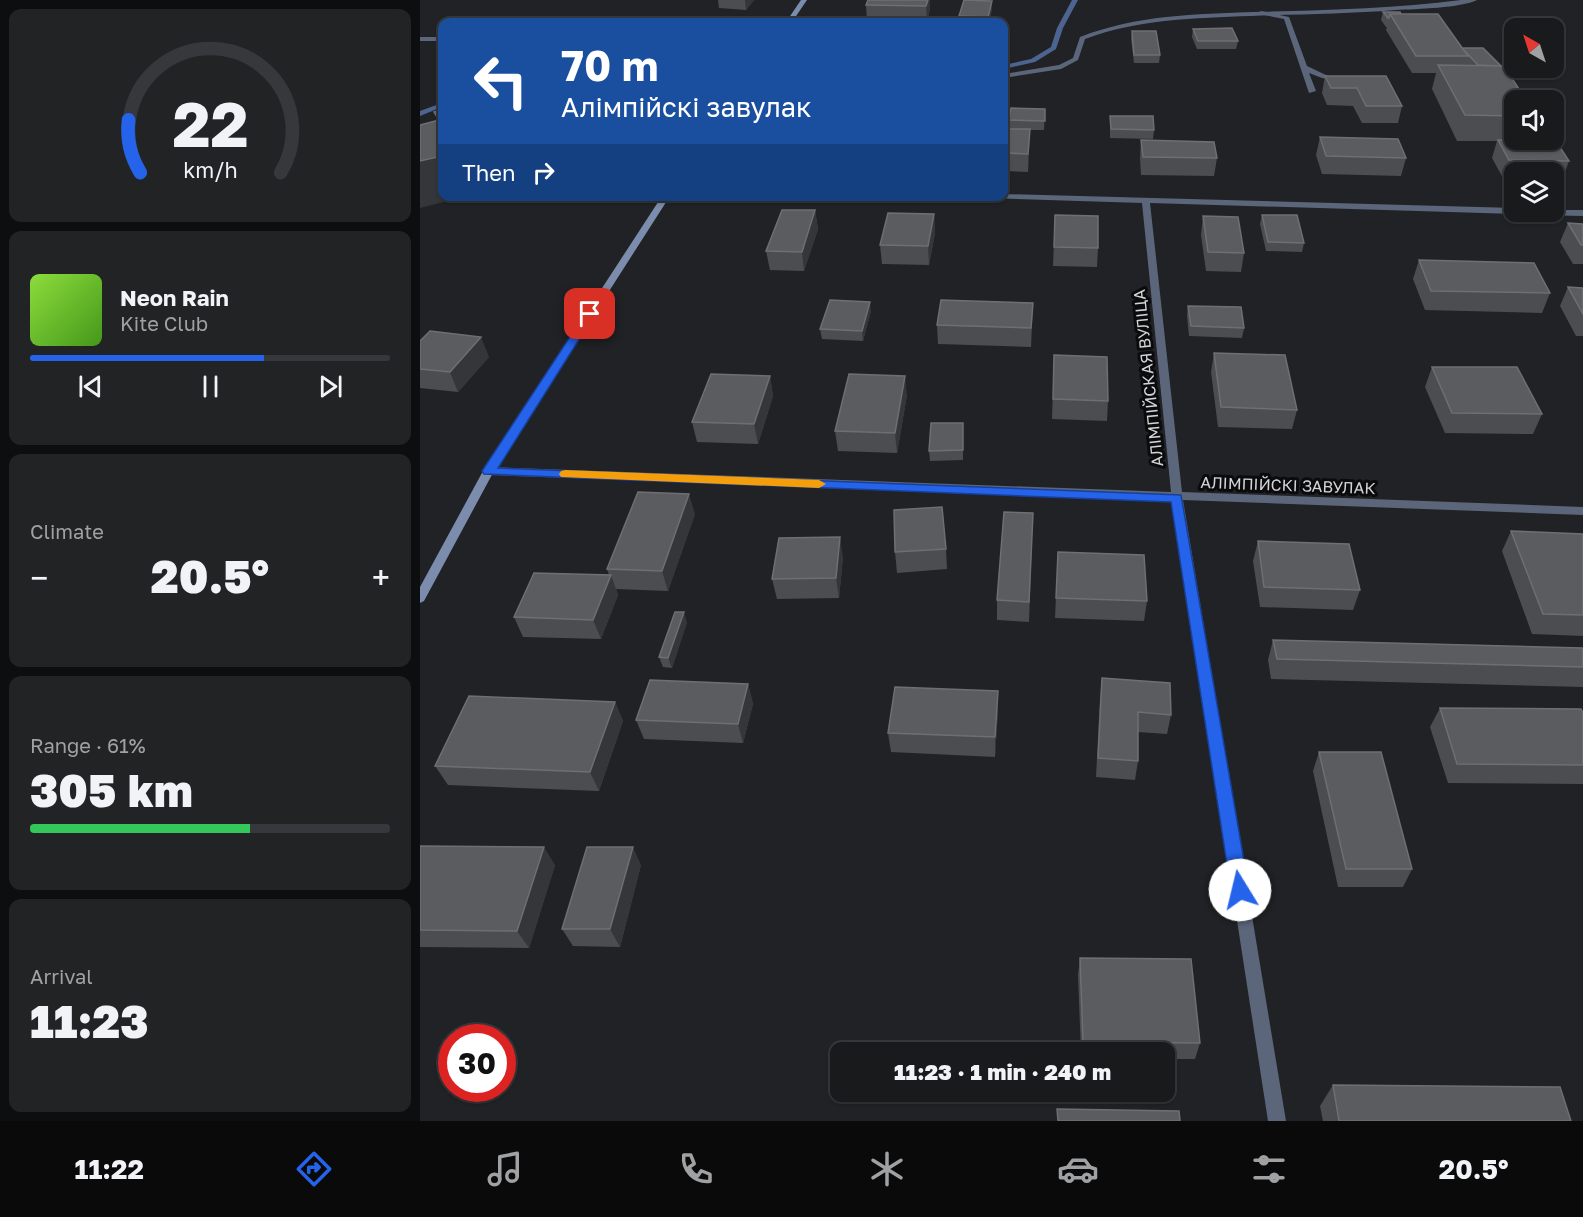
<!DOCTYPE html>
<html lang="en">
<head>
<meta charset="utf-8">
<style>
  :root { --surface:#181a1c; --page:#212325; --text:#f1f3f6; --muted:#9fa1a3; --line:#36383b; --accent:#2563eb }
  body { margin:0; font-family:"Golos Text",sans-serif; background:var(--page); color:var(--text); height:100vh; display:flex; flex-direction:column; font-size:22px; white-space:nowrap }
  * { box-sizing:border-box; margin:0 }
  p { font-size:20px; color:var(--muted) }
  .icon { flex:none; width:33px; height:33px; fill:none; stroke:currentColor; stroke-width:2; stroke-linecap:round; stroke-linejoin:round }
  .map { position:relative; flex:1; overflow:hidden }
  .drawer { display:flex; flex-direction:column; gap:9px; padding:9px; background:#0d0e0f; width:420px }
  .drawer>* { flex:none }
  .guide { position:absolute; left:18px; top:18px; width:570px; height:183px; border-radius:12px; box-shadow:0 2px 4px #0004,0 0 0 2px var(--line); background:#1a4fa0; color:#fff; overflow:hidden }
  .needle { width:39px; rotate:321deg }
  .controls { position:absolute; left:1084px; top:18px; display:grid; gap:12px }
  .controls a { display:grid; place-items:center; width:60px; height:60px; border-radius:12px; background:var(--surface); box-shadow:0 2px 4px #0004,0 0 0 2px var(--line); font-size:30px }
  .speed { position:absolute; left:18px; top:1024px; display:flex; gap:12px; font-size:30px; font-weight:700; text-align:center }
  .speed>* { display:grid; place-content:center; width:78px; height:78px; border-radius:50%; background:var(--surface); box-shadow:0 2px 4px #0004,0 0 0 2px var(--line); line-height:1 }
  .speed .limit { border:9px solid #d22; background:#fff; color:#111 }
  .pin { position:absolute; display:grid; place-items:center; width:51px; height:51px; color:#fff; margin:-26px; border-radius:12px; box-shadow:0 3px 9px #0006 }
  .me { position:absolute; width:66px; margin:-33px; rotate:351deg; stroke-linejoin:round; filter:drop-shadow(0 0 4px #0008) }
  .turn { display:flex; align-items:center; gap:21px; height:126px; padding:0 24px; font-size:27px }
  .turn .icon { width:78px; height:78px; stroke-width:2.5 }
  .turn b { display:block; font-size:42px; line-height:51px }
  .then { display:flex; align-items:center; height:57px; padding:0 24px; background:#0003; gap:12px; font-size:22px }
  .big { font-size:45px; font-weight:800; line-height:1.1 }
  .drawer .widget { flex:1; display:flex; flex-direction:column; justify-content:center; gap:9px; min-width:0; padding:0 21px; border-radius:12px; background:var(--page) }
  .drawer .dial { align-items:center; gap:0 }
  .dial svg { height:156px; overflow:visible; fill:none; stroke:var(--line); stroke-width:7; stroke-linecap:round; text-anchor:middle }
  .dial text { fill:var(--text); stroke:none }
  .song { display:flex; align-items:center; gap:18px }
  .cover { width:72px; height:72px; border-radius:9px; background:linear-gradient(135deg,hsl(90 70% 55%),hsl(100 70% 35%)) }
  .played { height:6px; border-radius:3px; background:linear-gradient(90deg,var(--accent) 65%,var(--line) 65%) }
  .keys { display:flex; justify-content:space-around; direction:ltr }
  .heat { display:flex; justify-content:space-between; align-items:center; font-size:33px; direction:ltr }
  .charge { height:9px; border-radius:4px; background:linear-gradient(90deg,#34c759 61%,var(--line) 0) }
  .trip { position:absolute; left:410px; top:1042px; width:345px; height:60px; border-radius:12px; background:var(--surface); box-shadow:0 2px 4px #0004,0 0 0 2px var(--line); font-weight:800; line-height:60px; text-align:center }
  .dock { display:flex; height:96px; justify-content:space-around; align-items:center; background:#0a0a0b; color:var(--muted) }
  .dock .icon { width:42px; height:42px }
  .dock .on { color:var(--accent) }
  .dock b { font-size:27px; color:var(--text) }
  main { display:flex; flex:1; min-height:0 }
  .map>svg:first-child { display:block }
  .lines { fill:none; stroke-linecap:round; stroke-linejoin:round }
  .stream { fill:#4d6490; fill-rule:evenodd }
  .lane { fill:#5b667a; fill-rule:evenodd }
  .street { fill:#5b667a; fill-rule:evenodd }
  .secondary { fill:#7b8cac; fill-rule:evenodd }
  .wall { fill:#4b4d51 }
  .shaded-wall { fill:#34363a }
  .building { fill:#5a5c5f; stroke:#6d6f72; stroke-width:1.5 }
  .route { fill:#2563eb; stroke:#184099; stroke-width:1.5 }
  .slow { fill:#f59e0b }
  .labels { text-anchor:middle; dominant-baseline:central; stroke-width:6; stroke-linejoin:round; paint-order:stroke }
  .street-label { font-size:16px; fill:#d3d5d7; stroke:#0b0b0d }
</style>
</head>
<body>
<main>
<section class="drawer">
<div class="widget dial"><svg viewBox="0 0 100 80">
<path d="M14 69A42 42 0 1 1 86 69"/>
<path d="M14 69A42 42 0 0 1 8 42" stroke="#2563eb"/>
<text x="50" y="56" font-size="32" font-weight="700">22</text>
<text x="50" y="72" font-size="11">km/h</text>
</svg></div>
<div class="widget">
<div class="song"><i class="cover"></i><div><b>Neon Rain</b><p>Kite Club</p></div></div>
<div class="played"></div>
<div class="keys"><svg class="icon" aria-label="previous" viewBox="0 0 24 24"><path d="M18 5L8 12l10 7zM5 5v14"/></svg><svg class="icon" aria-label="pause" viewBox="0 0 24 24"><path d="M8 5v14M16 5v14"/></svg><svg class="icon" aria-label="next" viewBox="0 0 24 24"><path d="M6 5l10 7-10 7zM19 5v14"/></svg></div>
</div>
<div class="widget"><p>Climate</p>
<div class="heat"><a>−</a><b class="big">20.5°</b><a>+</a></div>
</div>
<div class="widget"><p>Range · 61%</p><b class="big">305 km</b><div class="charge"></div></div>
<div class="widget"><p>Arrival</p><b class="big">11:23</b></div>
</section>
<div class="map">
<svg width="1163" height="1121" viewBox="0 0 1163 1121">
  <rect width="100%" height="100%" fill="#202226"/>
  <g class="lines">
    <path class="stream" d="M652,0H658L643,28L636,49L615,62L584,69V65L611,59L631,47L637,28Z
      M22,103V107L0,116V111Z"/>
    <path class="lane" d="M841,11L869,17L887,66L906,75L923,80V82L902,78L889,73L896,91L889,93L864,19L839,14V12Z"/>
    <path class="street" d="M1041,0H1057C1041,8 996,9 976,10C928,14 879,14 831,16C774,18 719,19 665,39L658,60L641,69L584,78V74L639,65L653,58L660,37C717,15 775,14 835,12C904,10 973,9 1041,0Z
      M0,37H22V41H0Z
      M584,194L1095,208V212H1099L1095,214L730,203L762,492L1163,507V515L763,500L866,1121H848L752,500L69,475L63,471L69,467L751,492L722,203L568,198L564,196H584Z
      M1134,210H1163V216L1116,215L1112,212H1134Z"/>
    <path class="secondary" d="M381,0H387L372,22H366Z
      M242,196H250L74,471L4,601L0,603V587L63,471Z"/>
  </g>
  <path class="wall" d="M298,0H334L326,10L299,8Z
    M448,0H510V8L507,22L447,21L446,5Z
    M572,1V9L569,22H539V16Z
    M963,12L981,14L1043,48L1095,100V140H1108L1107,141L1149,161L1142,180L1134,179V172H1095V178H1083L1072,158L1077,141H1037L1012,89L1016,73H992L966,30L967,27H966L961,20Z
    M773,29L818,41L816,49H777L772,37Z
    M712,31L740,55L739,63H714L711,39Z
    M905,76L982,106L978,123H942L933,106L907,105L902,93Z
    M625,109L624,130H610L608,172L584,171V129H589V120Z
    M690,116L734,130L733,139L690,138Z
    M900,137L986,158L981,176L902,174L896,155Z
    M721,140L797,158L794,176L721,175L720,158Z
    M395,210L398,229L384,271L350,270L346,251Z
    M514,214L515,233L509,265L462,264L460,245Z
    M635,215L678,248L677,267L633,266Z
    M842,215L884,243L882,252L846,251L840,224Z
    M783,216L824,253L821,272L786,271L781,235Z
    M1148,223L1163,224V264H1153L1140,242Z
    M999,260L1130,293L1122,313L1005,310L993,279Z
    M1148,287L1163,288V336H1156L1140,306Z
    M613,303L611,347L518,344L517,325Z
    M768,306L824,328L822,338L769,336L767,316Z
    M451,311L443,341L402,339L400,329Z
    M0,341L69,357L38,392L0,388Z
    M794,353L877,410L872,429L798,427L791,372Z
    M634,355L688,401L687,421L632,419Z
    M1012,367L1122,414L1113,434L1025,433L1005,387Z
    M350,376L353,396L338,444L277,442L272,422Z
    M487,395L477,453L418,451L415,431Z
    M543,423V460L510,461L509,451Z
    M613,513L609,622L577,620V600Z
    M275,514L248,591L196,589L198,595L181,639L103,637L94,617L189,575L187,569Z
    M1091,531L1163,534V636L1112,634L1082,551Z
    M838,541L940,590L933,610L840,607L833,561Z
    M526,549L527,569L477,573L475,552Z
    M638,552L727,601L724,621L635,618Z
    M423,557L419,598L357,599L352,579Z
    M267,622L252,668L243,667L239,657Z
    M853,640L1163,648V687L851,679L848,660Z
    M682,678L751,715L747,734L718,732V761L715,780L676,777L680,698Z
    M328,684L333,704L323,743L224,739L216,720Z
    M578,691V711L575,757L471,752L468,733Z
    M195,702L203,721L179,791L28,785L15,766Z
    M1020,708L1163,713V784L1028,783L1010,727Z
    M899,752L992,869L983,887H918L893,771Z
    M0,846L135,865L109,948L0,947Z
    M221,865L200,947L153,946L142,929Z
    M660,958L780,1043L775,1059H744V1053H661L658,975Z
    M913,1085L1151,1121H903L900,1106Z"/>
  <path class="shaded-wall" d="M325,0H334L326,10Z
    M508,0H510V8L507,22L506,6Z
    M572,1V9L568,22V17Z
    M610,129L609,147L608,172V154Z
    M22,156V196H47L0,208V161Z
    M395,210L398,229L384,271L382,252Z
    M514,214L515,233L509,265L508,246Z
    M450,302L451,311L443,341L442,331Z
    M61,337L69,357L38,392L30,372Z
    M350,376L353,396L338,444L334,424Z
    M485,376L487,395L477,453L475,433Z
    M269,494L275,514L248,591L242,571Z
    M420,537L423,557L419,598L416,578Z
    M191,575L198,595L181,639L173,620Z
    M264,612L267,622L252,668L248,658Z
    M328,684L333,704L323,743L318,724Z
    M578,691V711L575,757V737Z
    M195,702L203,721L179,791L170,772Z
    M124,847L135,865L109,948L97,931Z
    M213,847L221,865L200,947L190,929Z"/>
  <path class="building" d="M448,0H508L506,6L446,5Z
    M544,0L572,1L568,17L539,16Z
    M963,12H980L981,14H970L969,18H968Z
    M970,14H1018L1048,56H996Z
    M812,28L818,41H778L773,29Z
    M712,31H736L740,55H714Z
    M1042,48H1063L1081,66L1058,65Z
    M1018,65L1084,66L1106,100H1095V116L1045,115Z
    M905,76H966L982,106H946L937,88H911Z
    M591,108L625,109V121L589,120Z
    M22,110V156L0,161V125L19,120L14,112Z
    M690,116H733L734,130L691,129Z
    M584,129H610L608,154L584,153Z
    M900,137L978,139L986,158L906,156Z
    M721,140L794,142L797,158L723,157Z
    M1078,140L1136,141L1149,161L1089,160Z
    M362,210H395L382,252L346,251Z
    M468,213L514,214L508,246L460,245Z
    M635,215L678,216V248L634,247Z
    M842,215H877L884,243L848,242Z
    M783,216L818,217L824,253L788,252Z
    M1148,223L1163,224V245H1161Z
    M999,260L1114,263L1130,293L1011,291Z
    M1148,287L1163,288V314Z
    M410,300L450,302L442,331L400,329Z
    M521,300L613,303L611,328L517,325Z
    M768,306L821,307L824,328L771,326Z
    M10,331L61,337L30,372L0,369V341Z
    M794,353L865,355L877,410L801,407Z
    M634,355L687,357L688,401L633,399Z
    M1012,367H1097L1122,414L1032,413Z
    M291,374L350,376L334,424L272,422Z
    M429,374L485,376L475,433L415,431Z
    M511,423H543V450L509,451Z
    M218,492L269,494L242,571L187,569Z
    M522,507L526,549L475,552L474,510Z
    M584,512L613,513L609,602L577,600Z
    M1091,531L1163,534V615L1123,614Z
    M420,537L416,578L352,579L359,538Z
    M838,541L929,544L940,590L844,587Z
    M638,552L724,555L727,601L636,598Z
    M114,573L191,575L173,620L94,617Z
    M255,612H264L248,658L239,657Z
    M853,640L1163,648V667L857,659Z
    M682,678L750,683L751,715L718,712V761L678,758Z
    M230,680L328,684L318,724L216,720Z
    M475,687L578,691L575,737L468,733Z
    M49,696L195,702L170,772L15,766Z
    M1020,708L1161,709L1163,713V765L1037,764Z
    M899,752H961L992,869H926Z
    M0,846L124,847L97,931L0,930Z
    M167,847H213L190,929H142Z
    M660,958L771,959L780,1043L663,1042Z
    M913,1085L1140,1087L1151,1121H919Z
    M637,1109L759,1111L760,1121H638Z"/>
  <path class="route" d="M170,311L175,314L78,468L761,495L829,890L826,896L820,898L814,896L811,890L751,502L64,474L62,471L64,468L165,314Z"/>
  <path class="slow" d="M145,470L399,480L406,484L399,488L141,477L139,474L141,471Z"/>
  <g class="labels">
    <g class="street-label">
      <text transform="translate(728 378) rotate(-96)">АЛІМПІЙСКАЯ ВУЛІЦА</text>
      <text transform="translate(868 485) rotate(2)">АЛІМПІЙСКІ ЗАВУЛАК</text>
    </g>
  </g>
</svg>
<div class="controls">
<a><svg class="needle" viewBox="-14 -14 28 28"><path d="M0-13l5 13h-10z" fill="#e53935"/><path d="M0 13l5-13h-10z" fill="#9fa1a3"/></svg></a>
<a><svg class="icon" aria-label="sound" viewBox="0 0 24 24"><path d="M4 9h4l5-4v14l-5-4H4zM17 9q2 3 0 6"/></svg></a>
<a><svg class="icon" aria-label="layers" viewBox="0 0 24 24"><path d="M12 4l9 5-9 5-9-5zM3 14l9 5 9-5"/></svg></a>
</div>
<div class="speed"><div class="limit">30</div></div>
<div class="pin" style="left:170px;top:314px;background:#d93025"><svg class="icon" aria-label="arrive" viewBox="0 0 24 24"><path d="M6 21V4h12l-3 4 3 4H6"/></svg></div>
<svg class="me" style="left:820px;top:890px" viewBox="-20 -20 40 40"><circle r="19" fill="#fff"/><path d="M0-13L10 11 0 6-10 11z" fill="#2563eb"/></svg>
<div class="trip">11:23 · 1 min · 240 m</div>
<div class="guide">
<div class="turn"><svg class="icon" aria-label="left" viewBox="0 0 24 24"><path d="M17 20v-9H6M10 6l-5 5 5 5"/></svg><div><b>70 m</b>Алімпійскі завулак</div></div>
<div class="then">Then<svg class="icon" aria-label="right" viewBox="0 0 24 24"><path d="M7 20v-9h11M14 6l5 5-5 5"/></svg></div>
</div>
</div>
</main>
<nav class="dock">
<b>11:22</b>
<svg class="icon on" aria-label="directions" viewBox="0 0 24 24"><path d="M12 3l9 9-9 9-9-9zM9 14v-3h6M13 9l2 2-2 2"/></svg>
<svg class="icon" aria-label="music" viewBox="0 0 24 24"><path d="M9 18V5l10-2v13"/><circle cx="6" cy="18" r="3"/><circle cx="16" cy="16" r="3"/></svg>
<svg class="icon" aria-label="phone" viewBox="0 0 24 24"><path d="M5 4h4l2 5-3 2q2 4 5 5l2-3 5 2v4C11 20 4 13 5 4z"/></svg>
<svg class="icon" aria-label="climate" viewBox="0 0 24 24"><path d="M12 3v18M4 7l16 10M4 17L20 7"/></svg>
<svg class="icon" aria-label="car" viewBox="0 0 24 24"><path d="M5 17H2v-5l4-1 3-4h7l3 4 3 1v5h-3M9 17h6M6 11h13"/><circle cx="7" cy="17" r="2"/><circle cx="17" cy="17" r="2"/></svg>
<svg class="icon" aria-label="filters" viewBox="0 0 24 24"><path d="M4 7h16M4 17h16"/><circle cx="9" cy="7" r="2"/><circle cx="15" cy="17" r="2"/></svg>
<b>20.5°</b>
</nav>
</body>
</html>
